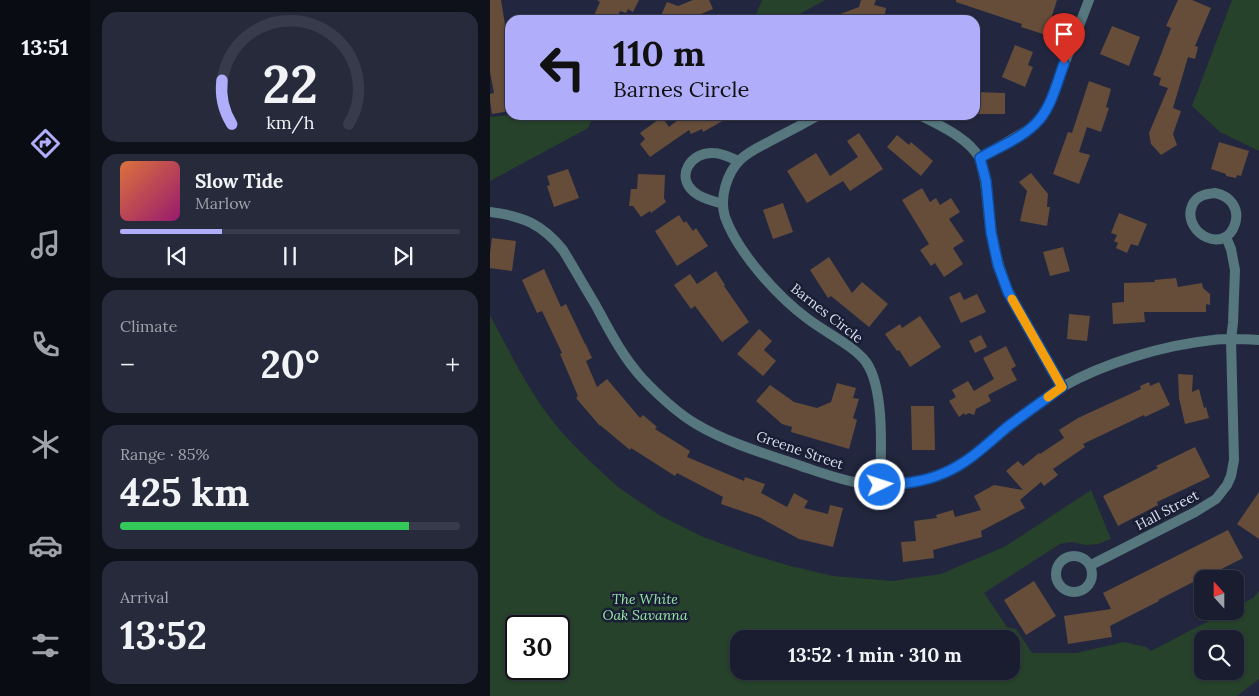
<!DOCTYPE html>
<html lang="en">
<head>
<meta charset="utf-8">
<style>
  :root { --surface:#1a1d2f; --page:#272a3b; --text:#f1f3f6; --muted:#9fa2aa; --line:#383b4b; --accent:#b0aefa }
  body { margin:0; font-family:Lora,serif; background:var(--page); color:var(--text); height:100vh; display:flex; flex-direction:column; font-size:19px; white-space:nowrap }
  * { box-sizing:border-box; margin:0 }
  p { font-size:16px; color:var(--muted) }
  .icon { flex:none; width:28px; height:28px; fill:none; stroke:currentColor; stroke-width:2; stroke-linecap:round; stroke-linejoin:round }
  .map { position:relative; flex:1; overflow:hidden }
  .sheet { display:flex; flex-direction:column; gap:12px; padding:12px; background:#0e101a; width:400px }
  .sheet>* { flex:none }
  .top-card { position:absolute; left:15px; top:15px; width:475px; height:105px; border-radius:15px; box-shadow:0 1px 4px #0004,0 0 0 1px var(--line); background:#b0aefa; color:#111; overflow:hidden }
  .needle { width:32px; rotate:339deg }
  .fabs { position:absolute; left:704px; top:570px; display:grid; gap:10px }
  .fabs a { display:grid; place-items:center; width:50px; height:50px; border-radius:10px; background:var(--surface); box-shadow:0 1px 4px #0004,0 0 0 1px var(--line); font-size:25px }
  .speed { position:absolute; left:15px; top:615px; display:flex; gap:10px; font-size:25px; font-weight:700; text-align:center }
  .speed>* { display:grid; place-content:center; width:65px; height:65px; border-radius:50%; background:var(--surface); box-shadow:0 1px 4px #0004,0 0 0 1px var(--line); line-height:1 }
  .speed .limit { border:2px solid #111; border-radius:8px; background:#fff; color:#111 }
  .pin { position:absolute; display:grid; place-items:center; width:42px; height:42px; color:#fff; margin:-51px -21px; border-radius:50% 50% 50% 0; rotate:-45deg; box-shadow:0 0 5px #0007 }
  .pin .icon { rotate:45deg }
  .me { position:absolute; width:55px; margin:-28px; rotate:86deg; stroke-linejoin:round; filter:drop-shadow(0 0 4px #0008) }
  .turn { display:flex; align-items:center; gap:18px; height:105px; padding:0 25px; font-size:22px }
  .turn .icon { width:65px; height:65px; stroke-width:2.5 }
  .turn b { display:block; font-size:35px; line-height:42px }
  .big { font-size:38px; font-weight:700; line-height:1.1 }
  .sheet .widget { flex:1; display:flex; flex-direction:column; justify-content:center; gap:8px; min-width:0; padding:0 18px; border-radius:15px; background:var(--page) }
  .sheet .dial { align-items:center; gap:0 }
  .dial svg { height:130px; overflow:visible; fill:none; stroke:var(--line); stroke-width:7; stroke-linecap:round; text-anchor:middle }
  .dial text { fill:var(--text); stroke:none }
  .song { display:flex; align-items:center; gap:15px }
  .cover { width:60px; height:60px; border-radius:8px; background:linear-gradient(135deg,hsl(20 70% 55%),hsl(320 70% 35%)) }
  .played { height:5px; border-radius:2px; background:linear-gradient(90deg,var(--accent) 30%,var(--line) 30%) }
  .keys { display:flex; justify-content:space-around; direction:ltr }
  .heat { display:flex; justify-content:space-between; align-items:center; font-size:28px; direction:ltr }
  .charge { height:8px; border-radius:4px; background:linear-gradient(90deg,#34c759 85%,var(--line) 0) }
  .trip { position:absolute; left:240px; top:630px; width:290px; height:50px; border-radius:15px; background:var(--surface); box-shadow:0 1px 4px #0004,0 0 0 1px var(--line); font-weight:700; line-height:50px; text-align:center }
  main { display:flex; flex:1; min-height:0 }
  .dock { display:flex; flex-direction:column; width:90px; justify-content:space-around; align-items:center; background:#0a0c13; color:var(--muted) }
  .dock .icon { width:35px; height:35px }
  .dock .on { color:var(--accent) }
  .dock b { font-size:22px; color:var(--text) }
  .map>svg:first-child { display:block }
  .green { fill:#26422b; fill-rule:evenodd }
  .building { fill:#654d3a }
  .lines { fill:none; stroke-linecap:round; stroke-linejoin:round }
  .minor { stroke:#55777d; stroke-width:10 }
  .route-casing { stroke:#114b97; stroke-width:12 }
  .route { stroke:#1a73e8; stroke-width:9 }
  .slow { stroke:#f59e0b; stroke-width:9 }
  .labels { text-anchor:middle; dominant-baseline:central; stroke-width:5; stroke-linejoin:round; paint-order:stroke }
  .street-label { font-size:14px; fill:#d9deee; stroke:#191e35 }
  .park-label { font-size:14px; font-style:italic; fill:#97e4a4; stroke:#191e35 }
</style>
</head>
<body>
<main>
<nav class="dock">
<b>13:51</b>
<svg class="icon on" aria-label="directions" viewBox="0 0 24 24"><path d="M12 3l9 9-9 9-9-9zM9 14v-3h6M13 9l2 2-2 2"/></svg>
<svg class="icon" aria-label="music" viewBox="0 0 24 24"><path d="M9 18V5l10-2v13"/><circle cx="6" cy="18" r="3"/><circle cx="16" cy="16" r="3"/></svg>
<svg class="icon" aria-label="phone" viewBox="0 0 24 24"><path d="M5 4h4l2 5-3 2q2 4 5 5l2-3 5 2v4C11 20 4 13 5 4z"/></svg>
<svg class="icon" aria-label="climate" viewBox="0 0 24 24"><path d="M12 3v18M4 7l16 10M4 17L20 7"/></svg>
<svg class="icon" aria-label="car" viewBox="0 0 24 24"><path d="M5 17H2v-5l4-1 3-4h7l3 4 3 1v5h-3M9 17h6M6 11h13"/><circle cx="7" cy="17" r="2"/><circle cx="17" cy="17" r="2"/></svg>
<svg class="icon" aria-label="filters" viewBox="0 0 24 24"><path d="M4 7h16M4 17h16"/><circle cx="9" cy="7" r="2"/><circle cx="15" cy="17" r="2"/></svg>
</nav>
<section class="sheet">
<div class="widget dial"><svg viewBox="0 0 100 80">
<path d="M14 69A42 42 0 1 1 86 69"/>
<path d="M14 69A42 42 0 0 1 8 42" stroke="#b0aefa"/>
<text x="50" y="56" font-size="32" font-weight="700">22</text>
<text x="50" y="72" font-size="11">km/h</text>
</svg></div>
<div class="widget">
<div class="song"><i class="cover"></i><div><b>Slow Tide</b><p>Marlow</p></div></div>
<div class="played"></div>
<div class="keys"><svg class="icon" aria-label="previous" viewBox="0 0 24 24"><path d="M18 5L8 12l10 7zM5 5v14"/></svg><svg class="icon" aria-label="pause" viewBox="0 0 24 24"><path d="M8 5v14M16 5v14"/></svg><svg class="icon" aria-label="next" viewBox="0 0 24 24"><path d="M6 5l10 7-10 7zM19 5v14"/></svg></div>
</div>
<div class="widget"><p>Climate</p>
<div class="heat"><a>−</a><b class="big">20°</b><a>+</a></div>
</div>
<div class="widget"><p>Range · 85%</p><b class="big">425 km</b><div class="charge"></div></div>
<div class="widget"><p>Arrival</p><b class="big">13:52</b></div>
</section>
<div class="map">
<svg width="769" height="696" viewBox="0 0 769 696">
  <rect width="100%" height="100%" fill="#22273f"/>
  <path class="green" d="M272,0H335L298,20H264Z
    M742,0H769V151L730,132L702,106Z
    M23,115H104L98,128L0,181V117Z
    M0,315C18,349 35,384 58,415C78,442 103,464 128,487L169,515L213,537L260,554L300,566L343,576L402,581L451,574L516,546L601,490L621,539L608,544L596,545L582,542L570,544L494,593L517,627L526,629L542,653H586L634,642L656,647L661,651L738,611H745V607L763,598L769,591V679L747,696H0ZM26,626H69V669H26ZM249,639H521V671H249ZM712,639H745V671H712Z"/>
  <path class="building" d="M0,0H11L18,43H16L20,70V111L2,114L0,100V94L4,93L0,72Z
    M107,0H149L143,12L138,9L136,13L130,11L126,20H102L110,2Z
    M203,0H219L223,9L204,17L202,20H169L177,2L188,6Z
    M371,0H386L384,5L396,8L394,20H338L337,19L369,7Z
    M466,0H567L556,35L531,27L532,24L466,2Z
    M688,0H702L721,8L705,46L708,47L705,59L698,57L683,108L691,111L683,134L687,145L671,155L661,144L659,133L678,88L669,85L671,78L663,75L681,28L676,26Z
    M622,26L650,37L639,66L610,54Z
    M525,45L543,52L538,65L543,67L535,87L512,77Z
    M599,81L621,89L616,107L619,108L611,132L597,127L589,152L600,155L589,184L563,174L578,132L582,133Z
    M485,92L515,93V114H485Z
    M194,115H243L213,132L212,129L201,134L199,130L160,157L150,144L155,139L150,133L172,117L179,127Z
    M369,133L393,169L360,191L353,181L317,203L297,171L326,153L340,176L368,157L357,141Z
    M407,135L419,145L421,142L443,161L431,176L397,147Z
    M729,142L759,151L751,176L747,175L746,178L736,176V174L721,169Z
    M78,169L89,198L64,207L57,186L60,185L57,176Z
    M541,173L558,194L557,207H560L557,226L530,221L537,191L529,182Z
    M148,174L175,175L174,198L176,202L161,213L160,211L151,217L143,206H139L141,189H147Z
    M432,188L440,202L446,198L450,205L461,198L470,212L459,219L474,241L463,248L473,264L454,277L445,263L441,266L430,250L439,244L412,200Z
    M293,203L303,232L283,239L273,210Z
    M629,213L657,224L648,246L641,244L637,253L626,248L628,243L624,241L627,235L621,233Z
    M189,215L194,223L196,221L203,231L206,228L218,246L187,266L165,231Z
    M2,238L26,241L22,271L0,268V253Z
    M573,247L580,271L560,276L553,252Z
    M339,257L362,293L372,282L398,304L379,327L341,296L338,298L320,270Z
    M54,269L71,307L76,304L95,344V343L102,358L96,361L107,387L117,379L150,418L153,415L167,427L165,429L200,451L197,457L254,481L255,477L275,484L271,493L297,507L304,493L318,501L314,508L338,514L340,505L353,508L343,547L309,539L269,517L231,504L233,497L187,473L185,476L141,448L140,450L110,425V426L86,398L88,396L70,354L72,353L52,311L47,313L32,280Z
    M226,271L235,285L234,286L259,322L232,342L205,306L201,309L184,285L200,274L207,284Z
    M686,278L688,287L712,283L713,288L720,294V305L716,304V312H654L655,322L623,324L622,303L634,302V283L665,282L664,280Z
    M470,292L474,300L487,294L496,312L471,323L459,297Z
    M579,314L600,316L597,341L577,339Z
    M430,316L451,347L420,367L409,350L407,351L395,334L410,324L412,328Z
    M269,329L282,341L274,350L286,361L273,376L247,354Z
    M491,335L497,347L485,353L479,341Z
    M516,346L526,366L521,369L527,380L498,395L501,401L486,409L484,415L479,413L475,415L474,413L469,417L459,401L466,397L462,390L478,381L484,391L504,379L493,358Z
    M688,374L703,375L702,392L709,389L714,408L716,407L719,418L695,424L689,398Z
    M659,382L660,386L669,382L680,405L655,417L654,415L593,444L595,447L563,469L568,475L554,486L551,482L530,500L535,508L491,531L492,537L443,550L444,558L413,562L411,542L426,541L424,521L447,518L446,515L463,510L465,517L491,510L484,496L504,485L533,490L516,471L528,461L533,466L549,453L550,454L574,438L569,430L588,418L651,389L650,386Z
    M347,383L366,388L363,398L369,399L363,418L367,420L359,449L301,432L302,427L292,424L266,401L280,385L304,402L327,408L341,402Z
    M421,406H444L445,450H422Z
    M705,447L720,477L667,502L668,505L628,526L613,496L668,468L666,466Z
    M769,492V539L747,524Z
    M738,530L753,558L714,578L713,577L668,600L669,601L620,626L622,637L578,644L574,616L621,609L613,593Z
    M544,581L566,616L536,635L514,600Z"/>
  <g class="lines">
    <path class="minor" d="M329,115C315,123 300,131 286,138C274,145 260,150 250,160C237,173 229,198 235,217C248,253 288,297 318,319C335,332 364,346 376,362C395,389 391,453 390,485
      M430,115C450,126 477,137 489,157C491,160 491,164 492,168C498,189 497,211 501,233C505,253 511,272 518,292L572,387
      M490,158L539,129L549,120L559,104L599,0
      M725,193C740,196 750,208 745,224C735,255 695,234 701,209C704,197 713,194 725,193Z
      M233,204C224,201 212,199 204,192C185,176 201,152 223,153C232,153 241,158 249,161
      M0,212C33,216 52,224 73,250C84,268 94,286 105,304C119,330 132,356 152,378C168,395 186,412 206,424C238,443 276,454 311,466C332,473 353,481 375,484C402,488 433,483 457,471C488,456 513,430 541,409C551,402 561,394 572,387C614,363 674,345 723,340C738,338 754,339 769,340
      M566 574a18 18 0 1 1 36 0a18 18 0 1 1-36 0Z
      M601,565L705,512L726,499L737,485L741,476L744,460L741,339L743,323L745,270L741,249L736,237"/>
  </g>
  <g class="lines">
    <defs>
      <path id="route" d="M390,485C413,484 434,482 454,473C478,463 497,444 516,428C534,414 553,401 572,387L518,292L508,265L501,232L496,181L490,158C508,147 535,137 549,120C562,105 567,82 574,64"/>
    </defs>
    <use href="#route" class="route-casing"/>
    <use href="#route" class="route"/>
    <path class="slow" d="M522,299L572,387L558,397"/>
  </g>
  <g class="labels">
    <g class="street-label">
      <text transform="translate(337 313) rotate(38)">Barnes Circle</text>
      <text transform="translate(310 450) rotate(19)">Greene Street</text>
      <text transform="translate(677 510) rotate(-28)">Hall Street</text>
    </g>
    <g class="park-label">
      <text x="155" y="599">The White<tspan x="155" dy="16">Oak Savanna</tspan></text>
    </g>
  </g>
</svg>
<div class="fabs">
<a><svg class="needle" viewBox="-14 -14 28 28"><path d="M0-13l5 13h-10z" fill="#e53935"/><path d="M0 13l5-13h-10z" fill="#9fa2aa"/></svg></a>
<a><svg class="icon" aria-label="search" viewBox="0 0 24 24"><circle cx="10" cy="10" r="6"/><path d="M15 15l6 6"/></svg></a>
</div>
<div class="speed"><div class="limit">30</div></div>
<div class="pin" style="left:574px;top:64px;background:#d93025"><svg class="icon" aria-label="arrive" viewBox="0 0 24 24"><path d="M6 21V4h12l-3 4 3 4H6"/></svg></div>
<svg class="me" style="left:390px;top:485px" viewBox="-20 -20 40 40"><circle r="17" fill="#1a73e8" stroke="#fff" stroke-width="3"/><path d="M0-11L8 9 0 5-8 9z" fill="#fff"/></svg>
<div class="trip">13:52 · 1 min · 310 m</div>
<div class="top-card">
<div class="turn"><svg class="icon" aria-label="left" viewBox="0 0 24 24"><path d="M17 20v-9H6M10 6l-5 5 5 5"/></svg><div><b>110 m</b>Barnes Circle</div></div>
</div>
</div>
</main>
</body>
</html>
